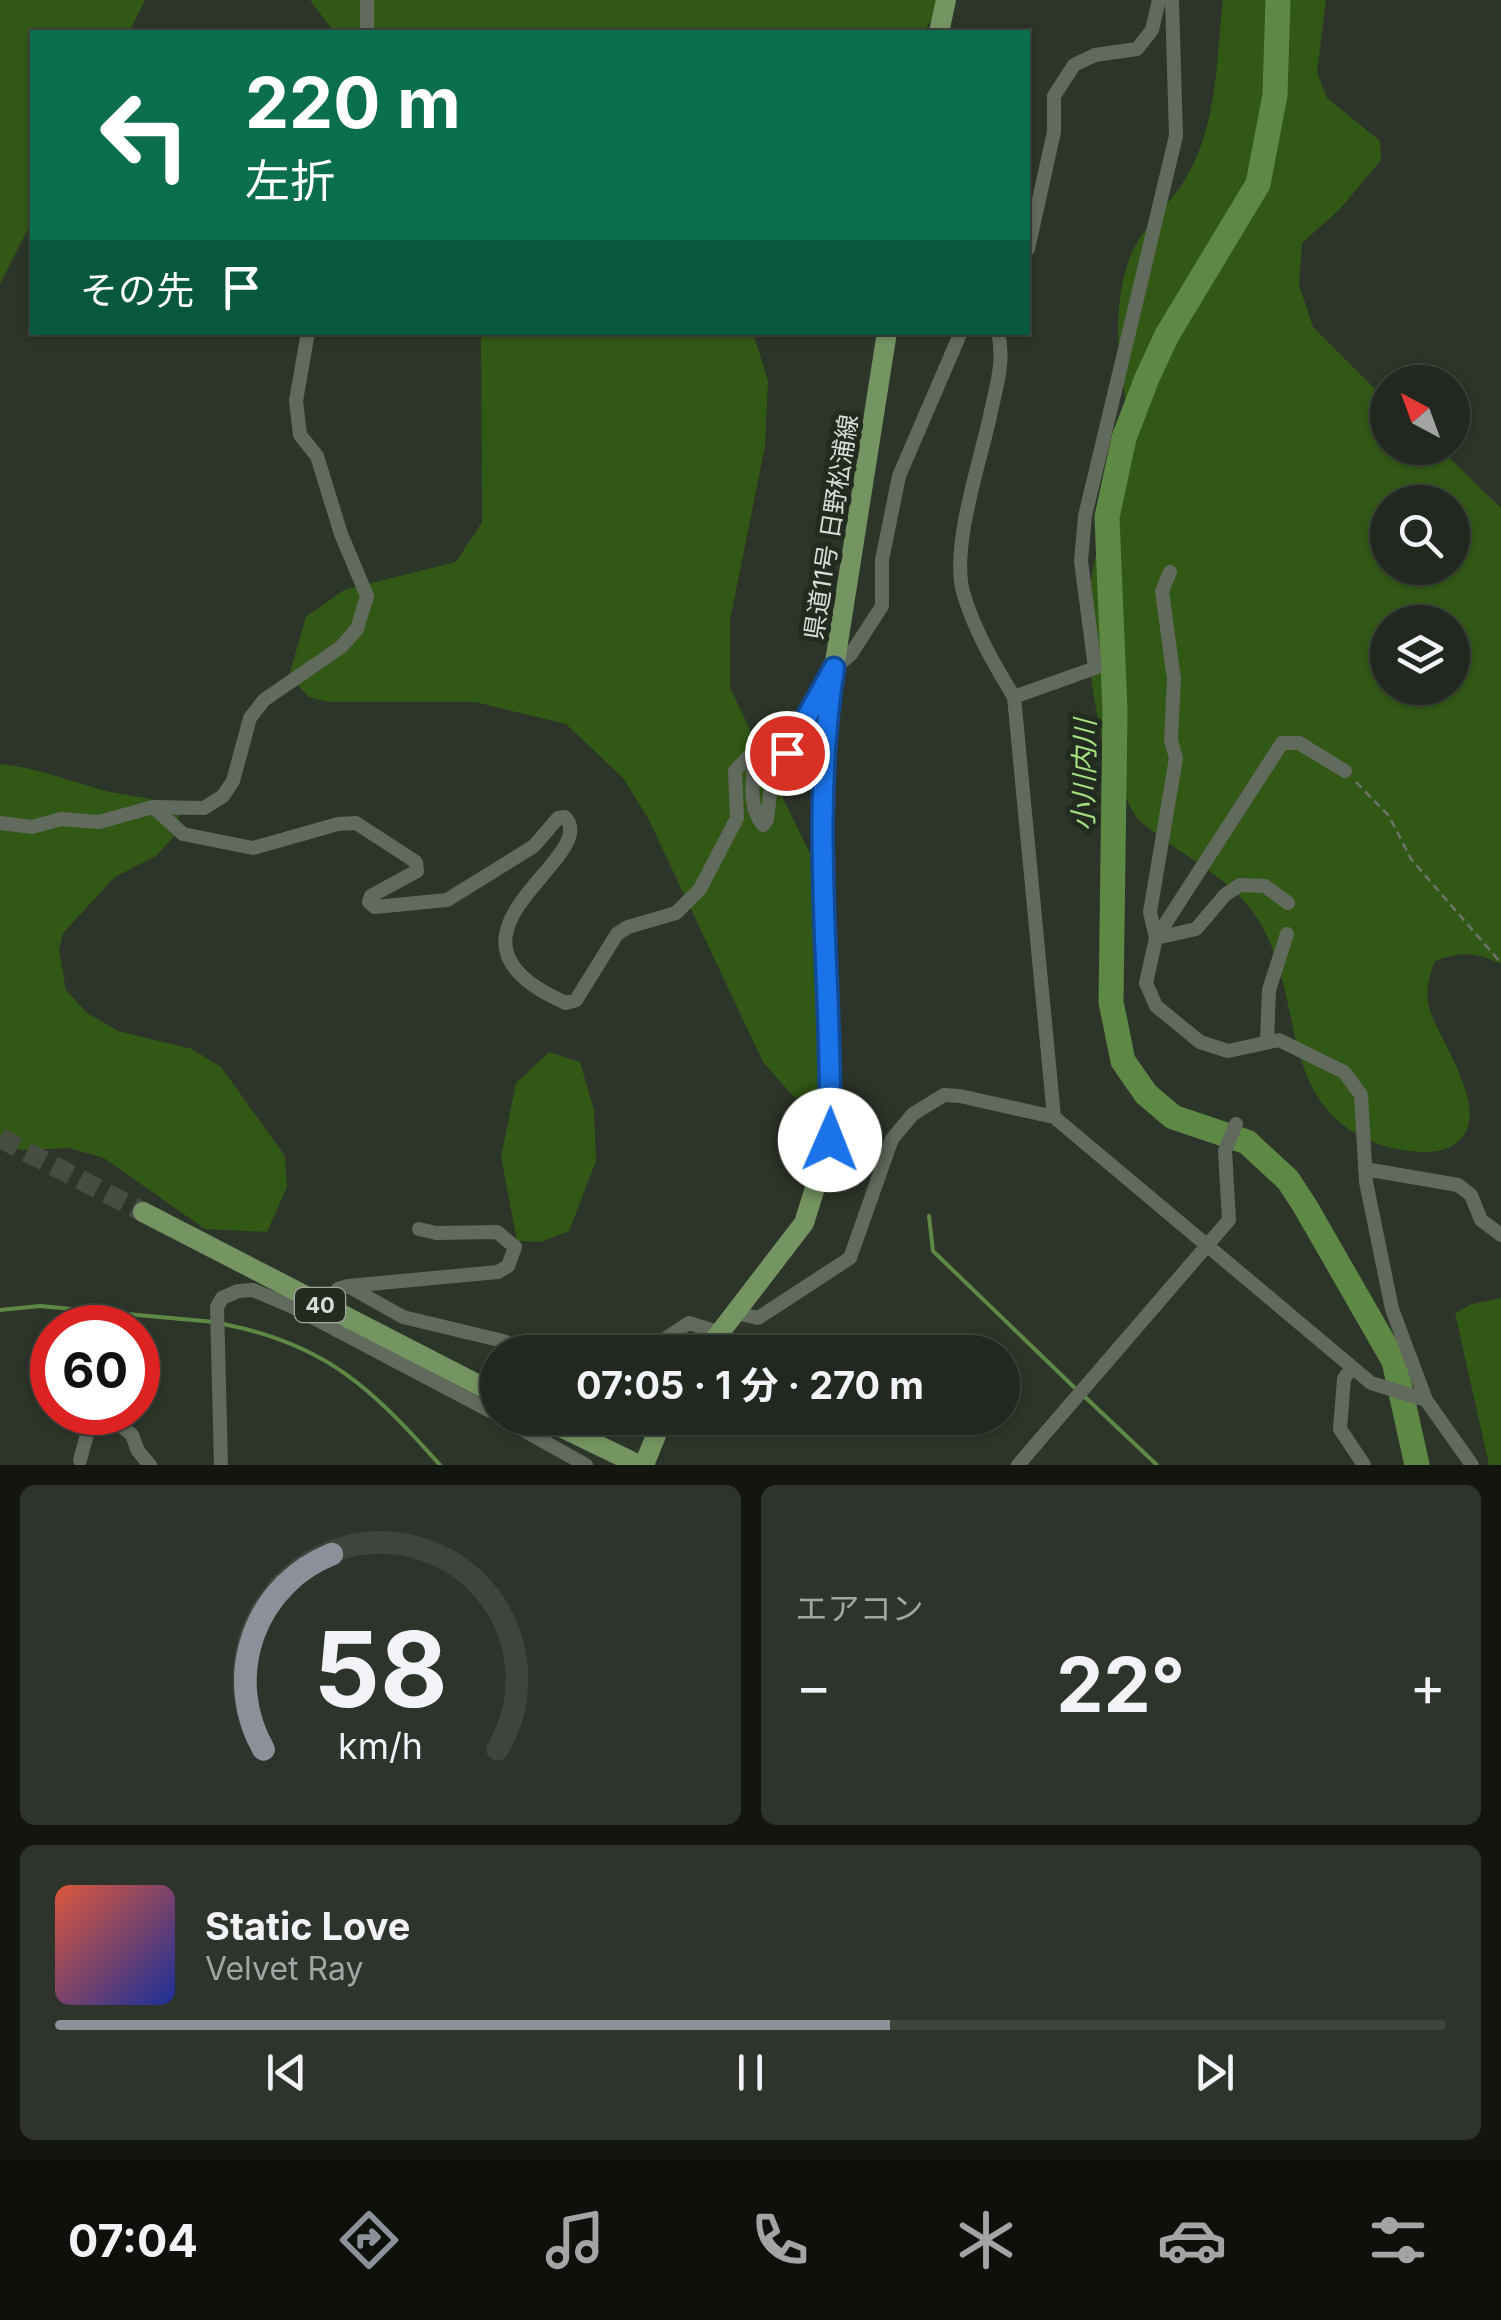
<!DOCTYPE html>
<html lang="ja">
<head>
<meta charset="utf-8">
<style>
  :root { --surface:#22271f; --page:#2e332c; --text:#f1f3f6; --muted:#a2a5a4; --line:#3f443d; --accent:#8c9099 }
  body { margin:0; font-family:Inter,"Noto Sans JP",sans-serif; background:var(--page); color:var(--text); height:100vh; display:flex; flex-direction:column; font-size:38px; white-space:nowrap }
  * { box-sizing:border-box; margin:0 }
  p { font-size:32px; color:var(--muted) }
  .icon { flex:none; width:55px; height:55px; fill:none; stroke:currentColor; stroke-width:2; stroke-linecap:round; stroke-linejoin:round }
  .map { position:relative; height:1465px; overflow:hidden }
  .drawer { display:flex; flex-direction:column; gap:20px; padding:20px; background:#131511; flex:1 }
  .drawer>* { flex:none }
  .top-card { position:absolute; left:30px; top:30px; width:1000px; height:305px; border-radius:0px; box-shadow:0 2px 8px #0004,0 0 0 2px var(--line); background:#0b6e4f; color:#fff; overflow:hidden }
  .needle { width:65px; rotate:319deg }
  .fabs { position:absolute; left:1370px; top:365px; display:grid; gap:20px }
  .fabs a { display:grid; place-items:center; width:100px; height:100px; border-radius:50%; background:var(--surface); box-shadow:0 2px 8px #0004,0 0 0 2px var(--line); font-size:50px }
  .speed { position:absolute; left:30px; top:1305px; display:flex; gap:20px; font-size:50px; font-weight:700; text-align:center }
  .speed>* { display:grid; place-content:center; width:130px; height:130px; border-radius:50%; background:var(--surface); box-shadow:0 2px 8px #0004,0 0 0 2px var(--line); line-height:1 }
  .speed .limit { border:15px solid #d22; background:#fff; color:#111 }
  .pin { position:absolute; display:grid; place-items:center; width:85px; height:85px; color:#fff; margin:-42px; border:5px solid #fff; border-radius:50%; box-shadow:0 2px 10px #0007 }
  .me { position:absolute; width:110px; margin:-55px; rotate:1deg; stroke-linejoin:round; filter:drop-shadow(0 0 8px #0008) }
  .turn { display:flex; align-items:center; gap:35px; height:210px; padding:0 50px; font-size:45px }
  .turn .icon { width:130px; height:130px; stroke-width:2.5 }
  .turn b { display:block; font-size:70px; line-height:85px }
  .then { display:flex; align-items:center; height:95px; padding:0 50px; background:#0003; gap:20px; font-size:38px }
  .big { font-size:75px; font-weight:700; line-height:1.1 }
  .drawer .tile { flex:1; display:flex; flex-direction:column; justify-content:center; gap:15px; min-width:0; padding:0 35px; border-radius:15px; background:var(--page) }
  .drawer .dial { align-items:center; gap:0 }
  .dial svg { height:260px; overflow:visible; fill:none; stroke:var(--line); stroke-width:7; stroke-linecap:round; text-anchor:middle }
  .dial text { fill:var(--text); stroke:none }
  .song { display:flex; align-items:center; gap:30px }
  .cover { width:120px; height:120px; border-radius:15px; background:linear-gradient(135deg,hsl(10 70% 55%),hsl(230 70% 35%)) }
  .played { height:10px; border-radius:5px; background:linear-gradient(90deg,var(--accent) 60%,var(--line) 60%) }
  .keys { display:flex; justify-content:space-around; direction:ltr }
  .heat { display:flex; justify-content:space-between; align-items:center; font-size:55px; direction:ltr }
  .drawer .tiles { flex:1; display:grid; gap:20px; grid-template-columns:1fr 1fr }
  .tile:last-child { grid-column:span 2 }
  .trip { position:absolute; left:480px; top:1335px; width:540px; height:100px; border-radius:50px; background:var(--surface); box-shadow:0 2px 8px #0004,0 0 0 2px var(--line); font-weight:700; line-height:100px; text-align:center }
  .tab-bar { display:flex; height:160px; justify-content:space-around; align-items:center; background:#0e100c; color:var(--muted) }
  .tab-bar .icon { width:70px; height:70px }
  .tab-bar .selected { color:var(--accent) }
  .tab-bar b { font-size:45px; color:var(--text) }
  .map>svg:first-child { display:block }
  .green { fill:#325816; fill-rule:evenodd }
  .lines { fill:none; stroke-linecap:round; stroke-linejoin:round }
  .stream { stroke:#5e8944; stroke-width:4 }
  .river { stroke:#5e8944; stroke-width:25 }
  .primary-tunnel { stroke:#474d43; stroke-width:20; stroke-dasharray:20 10; stroke-linecap:butt }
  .path { stroke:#6d736a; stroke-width:2.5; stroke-dasharray:8 5; stroke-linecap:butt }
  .street { stroke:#626a5e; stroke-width:14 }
  .primary { stroke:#749461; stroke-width:20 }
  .route-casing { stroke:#114b97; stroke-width:25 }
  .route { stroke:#1a73e8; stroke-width:18 }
  .labels { text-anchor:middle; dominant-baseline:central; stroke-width:10; stroke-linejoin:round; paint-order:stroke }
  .shield { fill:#232a1f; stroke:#a2a7a0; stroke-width:2.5 }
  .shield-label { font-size:22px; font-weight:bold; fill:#d9ddd7 }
  .street-label { font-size:25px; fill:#d9ddd7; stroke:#232a1f }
  .water-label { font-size:28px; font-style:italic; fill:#a4e081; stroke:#232a1f }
</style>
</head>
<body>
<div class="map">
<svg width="1501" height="1465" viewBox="0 0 1501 1465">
  <rect width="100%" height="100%" fill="#2d3429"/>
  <path class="green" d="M0,0H145L129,32H32V221L0,284Z
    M310,0H946L923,32H334Z
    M1223,0H1326L1317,72L1327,98L1380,141L1381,160L1340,209L1302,243L1299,285L1313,327L1387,401L1388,448H1439L1501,508V964C1476,952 1461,951 1435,961C1429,975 1425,992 1429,1007C1438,1041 1501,1121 1450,1147C1431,1156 1400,1151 1381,1145C1266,1105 1313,982 1246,903C1218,871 1173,850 1140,821C1133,814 1129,804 1125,794C1098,741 1089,687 1089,627C1089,603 1090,572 1098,549C1110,509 1125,490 1130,445C1131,430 1127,413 1125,398C1118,352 1113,312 1127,266C1138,228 1169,208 1187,176C1218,123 1216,59 1223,0ZM1388,502H1452V568H1388ZM1388,622H1452V688H1388Z
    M481,333H753L768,381L765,446L730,620V688L826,887L831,1082L819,1098L794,1097L763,1062L648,818L623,778L566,724L475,702H329L309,697L289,676L306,617L344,590L456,562L482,522Z
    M0,764C36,768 68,780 102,790C132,798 152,794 179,812L177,833L156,856L115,877L63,933L59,950L66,990L87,1013L118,1031L192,1049L221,1067L285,1156L287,1187L267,1232L205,1229L104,1158L69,1148L23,1150L0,1145Z
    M549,1052L580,1062L594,1110L596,1161L569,1231L541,1242L517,1241L501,1157L516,1083Z
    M1501,1298V1465H1489L1455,1313L1472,1304Z"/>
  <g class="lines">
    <path class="stream" d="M929,1216L933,1251L1077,1390
      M0,1310L40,1306L214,1322
      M223,1324C327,1344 373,1390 440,1465
      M1084,1396L1157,1465"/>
    <path class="river" d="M1278,0L1275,95L1258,184L1167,335L1147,378L1124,438L1107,517L1115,711L1111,1002L1123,1061L1146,1094L1173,1117L1247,1142L1288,1180L1305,1206L1394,1361L1417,1465"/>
    <path class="primary-tunnel" d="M0,1138L143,1212"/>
    <path class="path" d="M1356,782L1389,816L1411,859L1501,963"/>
    <path class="street" d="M367,32V0
      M1028,249L1054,132V96L1074,65L1095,55L1137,49L1152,30L1159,0
      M998,332C1005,362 996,387 990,416C980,462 951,547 963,592C974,630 994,664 1014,697L1054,1117
      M1170,572L1162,591L1174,679L1171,740L1176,758L1150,912L1156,938L1196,929L1225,895L1240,885L1265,886L1288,903
      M1014,697L1095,668L1081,561L1085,516L1176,136L1172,0
      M1345,771L1299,743H1282L1156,938L1146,983L1156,1006L1200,1042L1228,1051L1279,1040L1344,1072L1361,1095L1366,1182L1392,1309L1426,1400L1472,1465
      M153,807L183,834L253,848L338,824L356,823L416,862L417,871L371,896L369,902L375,907L447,900L534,846L558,818L565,817C604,858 412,936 566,1003L576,1000L617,934L628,927L676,913L700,889L737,818L735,771L749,756L754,762C753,785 748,806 763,825L767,820L771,784L827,675L851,654L882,606V560L899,476L961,332
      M0,823L32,827L61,819L99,822L153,807L204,808L223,796L233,781L250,718L264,700L341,647L357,629L367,596L341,534L317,456L300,435L296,401L308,332
      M1267,1041L1269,990L1287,934
      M1365,1169L1458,1185L1471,1195L1481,1220L1501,1235
      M348,1286L498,1272L508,1266L515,1247L497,1232L436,1233L419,1229
      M326,1308L338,1289L348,1286L403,1317L503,1341L530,1352
      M736,1313L758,1318L850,1258L892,1139L913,1114L944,1095L960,1096L1054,1117L1371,1383L1426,1400
      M645,1352L689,1323L721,1333
      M1352,1367L1344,1379L1340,1429L1364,1465
      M106,1412L132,1435L138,1451L150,1465
      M502,1418L586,1465
      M80,1460L88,1431L87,1417L91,1412
      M221,1465L217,1307L222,1298L238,1291L253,1290L293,1307L498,1415
      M1018,1465L1229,1220L1225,1151L1236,1124"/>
    <path class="primary" d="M939,32L946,0
      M143,1212L498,1395
      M705,1352L804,1223L830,1140L831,1058L823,841L829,700L887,332
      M542,1418L639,1465
      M644,1465L663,1418"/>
  </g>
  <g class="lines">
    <defs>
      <path id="route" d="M787,753L834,668C809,823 833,983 830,1140"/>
    </defs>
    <use href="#route" class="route-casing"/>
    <use href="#route" class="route"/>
  </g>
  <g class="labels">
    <rect class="shield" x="295" y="1288" width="50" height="34" rx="8"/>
    <g class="shield-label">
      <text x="320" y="1305">40</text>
    </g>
    <g class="street-label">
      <text transform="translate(831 527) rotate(-81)">県道11号 日野松浦線</text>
    </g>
    <g class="water-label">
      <text transform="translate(1084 775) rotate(-89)">小川内川</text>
    </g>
  </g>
</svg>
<div class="fabs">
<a><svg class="needle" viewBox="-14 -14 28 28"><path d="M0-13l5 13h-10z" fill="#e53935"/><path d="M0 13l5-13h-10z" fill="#a2a5a4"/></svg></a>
<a><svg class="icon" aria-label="search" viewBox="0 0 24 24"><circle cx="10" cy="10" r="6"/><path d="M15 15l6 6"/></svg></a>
<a><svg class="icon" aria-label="layers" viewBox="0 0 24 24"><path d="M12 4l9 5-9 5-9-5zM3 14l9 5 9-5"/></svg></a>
</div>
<div class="speed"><div class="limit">60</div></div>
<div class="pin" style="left:787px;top:753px;background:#d93025"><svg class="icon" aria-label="arrive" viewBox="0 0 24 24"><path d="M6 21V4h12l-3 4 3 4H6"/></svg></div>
<svg class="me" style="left:830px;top:1140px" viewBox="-20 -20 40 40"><circle r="19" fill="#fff"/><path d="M0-13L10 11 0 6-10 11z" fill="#1a73e8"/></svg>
<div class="trip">07:05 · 1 分 · 270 m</div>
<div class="top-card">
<div class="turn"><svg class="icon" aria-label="left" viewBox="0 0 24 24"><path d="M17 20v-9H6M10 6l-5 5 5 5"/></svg><div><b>220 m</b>左折</div></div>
<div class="then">その先<svg class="icon" aria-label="arrive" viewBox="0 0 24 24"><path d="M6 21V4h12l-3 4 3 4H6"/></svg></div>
</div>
</div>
<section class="drawer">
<div class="tiles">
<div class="tile dial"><svg viewBox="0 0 100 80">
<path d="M14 69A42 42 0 1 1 86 69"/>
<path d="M14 69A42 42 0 0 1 35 9" stroke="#8c9099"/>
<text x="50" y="56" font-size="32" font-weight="700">58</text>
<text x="50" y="72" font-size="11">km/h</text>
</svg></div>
<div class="tile"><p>エアコン</p>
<div class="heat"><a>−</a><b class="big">22°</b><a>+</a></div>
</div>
<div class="tile">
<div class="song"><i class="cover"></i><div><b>Static Love</b><p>Velvet Ray</p></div></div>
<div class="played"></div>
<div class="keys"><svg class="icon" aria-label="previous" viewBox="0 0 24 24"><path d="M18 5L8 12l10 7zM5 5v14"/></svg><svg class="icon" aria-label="pause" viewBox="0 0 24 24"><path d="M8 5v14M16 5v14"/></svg><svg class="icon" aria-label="next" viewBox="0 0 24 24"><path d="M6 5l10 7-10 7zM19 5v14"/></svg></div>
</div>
</div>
</section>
<nav class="tab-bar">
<b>07:04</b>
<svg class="icon selected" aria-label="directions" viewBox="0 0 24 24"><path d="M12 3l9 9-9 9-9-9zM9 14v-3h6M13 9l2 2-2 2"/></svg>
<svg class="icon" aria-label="music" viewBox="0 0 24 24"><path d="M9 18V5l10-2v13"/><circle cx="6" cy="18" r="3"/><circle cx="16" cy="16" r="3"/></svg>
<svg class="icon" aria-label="phone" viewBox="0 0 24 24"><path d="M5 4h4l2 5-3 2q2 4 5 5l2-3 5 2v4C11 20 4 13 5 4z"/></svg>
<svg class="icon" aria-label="climate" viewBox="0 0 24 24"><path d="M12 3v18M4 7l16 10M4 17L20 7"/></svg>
<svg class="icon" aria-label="car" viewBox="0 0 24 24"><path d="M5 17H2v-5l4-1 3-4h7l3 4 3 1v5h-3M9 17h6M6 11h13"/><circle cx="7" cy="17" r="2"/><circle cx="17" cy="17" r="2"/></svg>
<svg class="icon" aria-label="filters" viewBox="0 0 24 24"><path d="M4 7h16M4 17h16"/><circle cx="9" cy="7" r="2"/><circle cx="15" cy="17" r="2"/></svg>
</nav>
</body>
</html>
